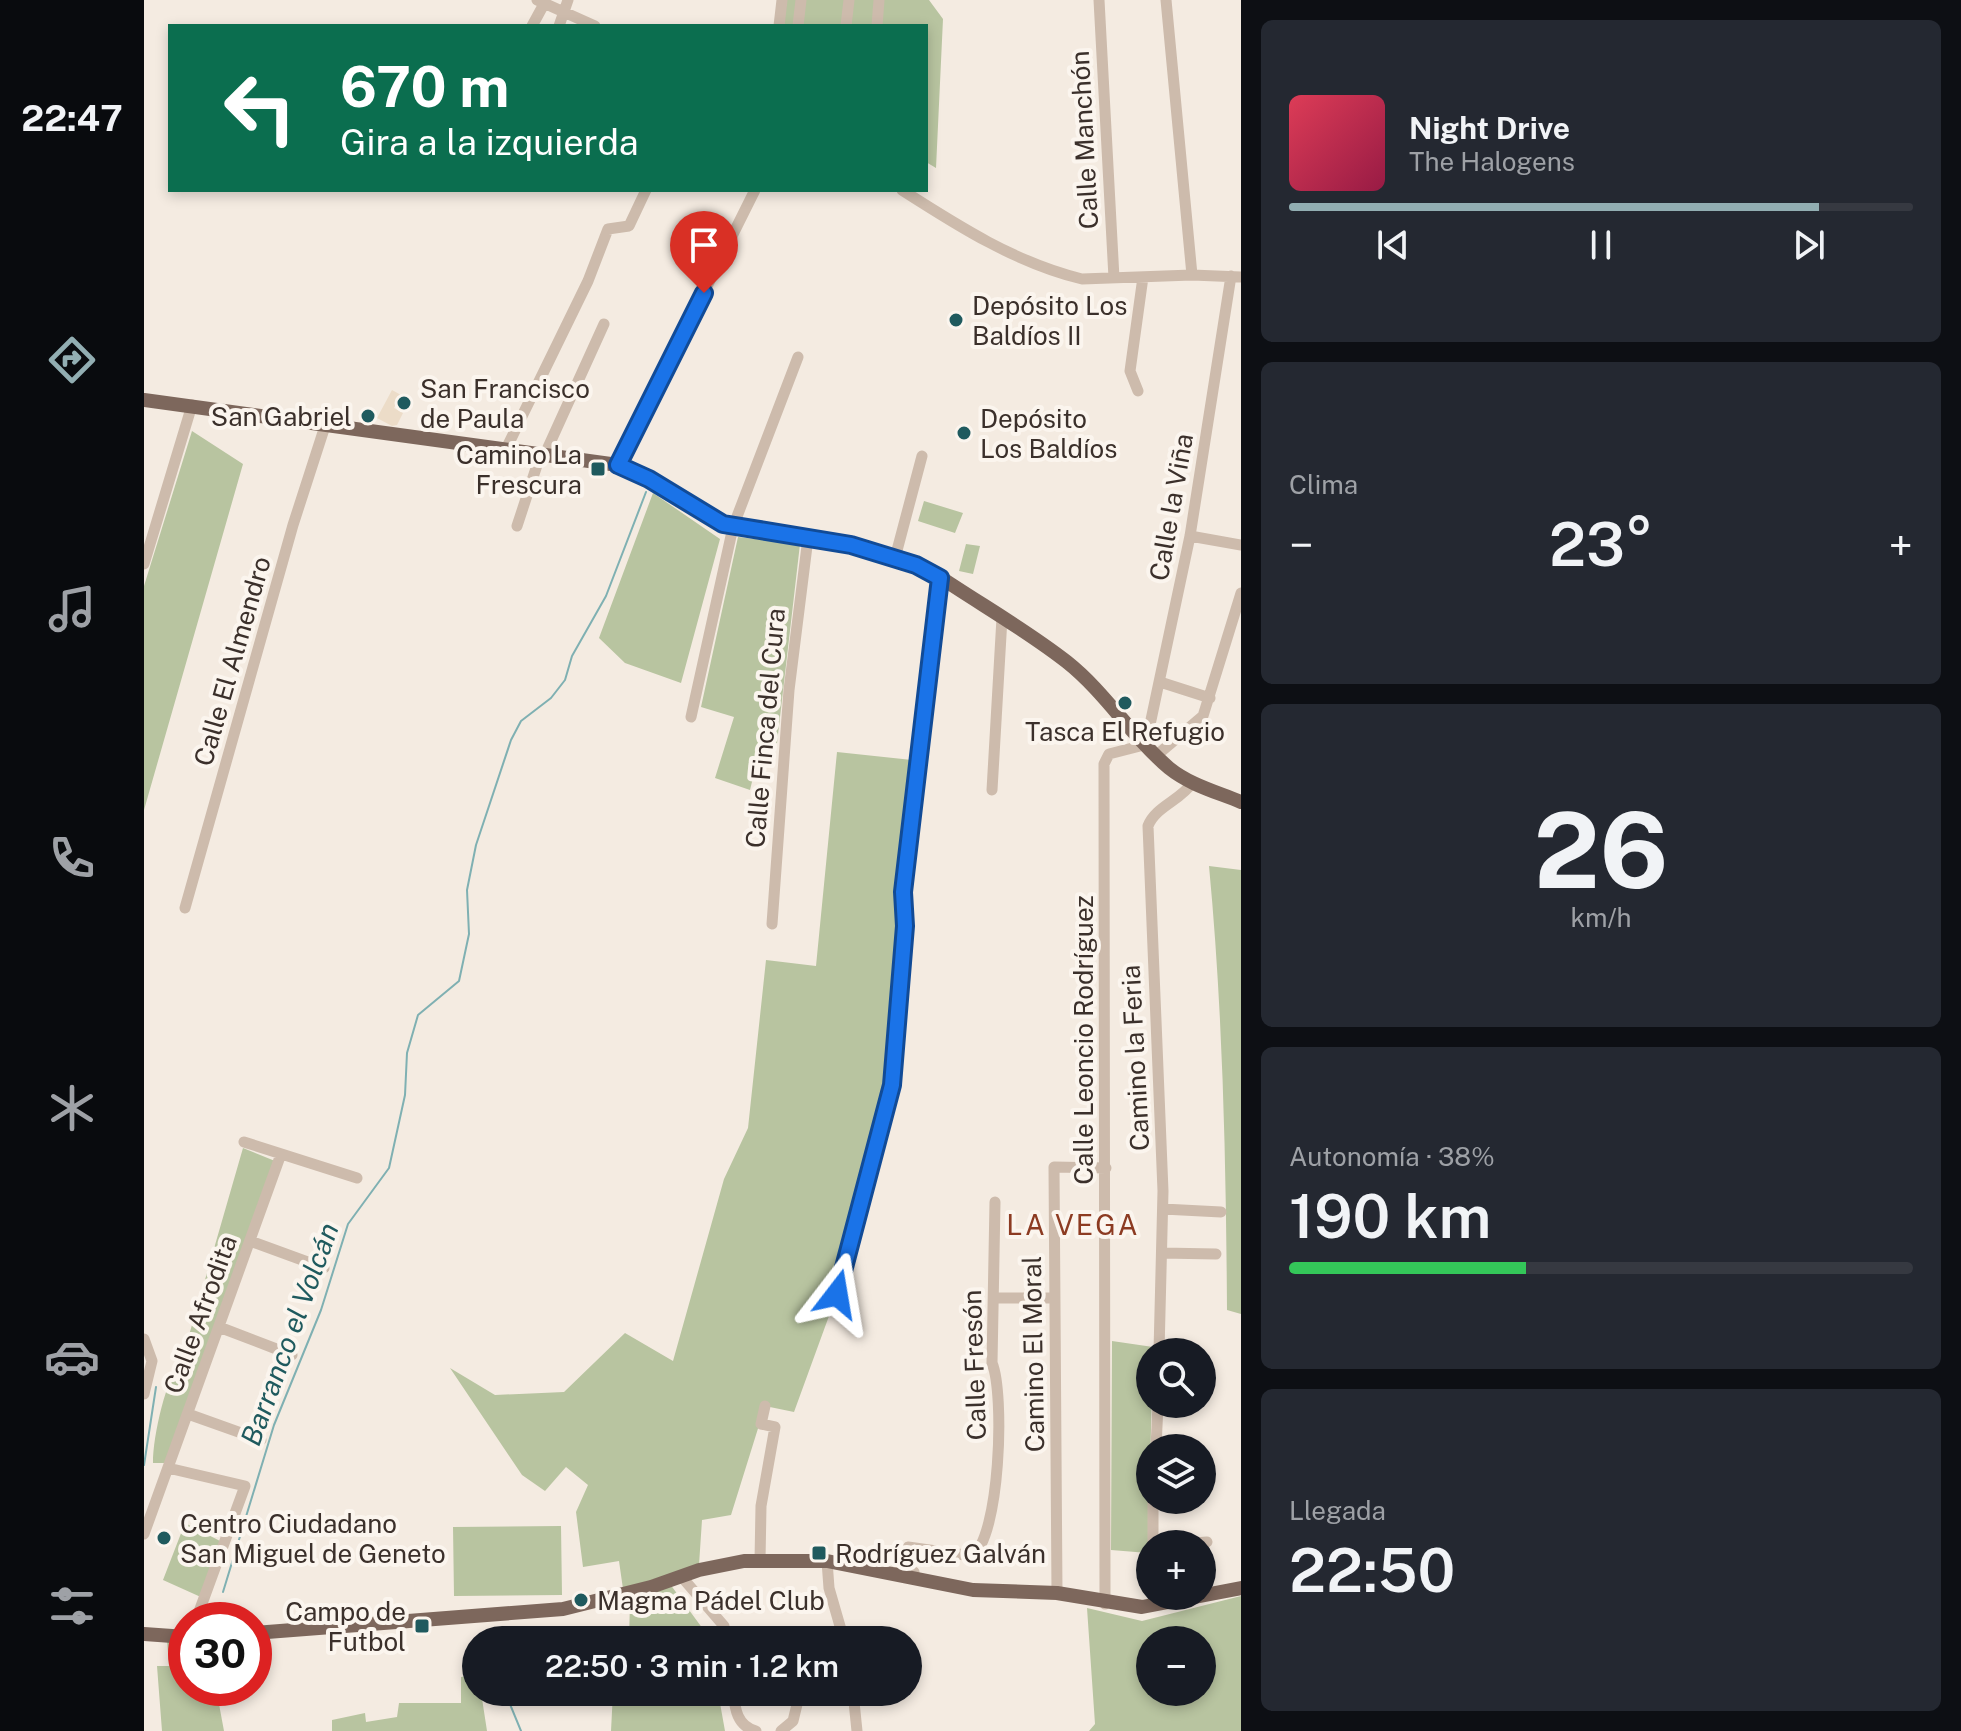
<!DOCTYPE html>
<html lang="es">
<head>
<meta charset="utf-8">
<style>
  :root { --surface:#171b24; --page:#242831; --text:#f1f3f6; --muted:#9ea1a6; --line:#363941; --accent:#92aeb2 }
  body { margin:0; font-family:"Public Sans",sans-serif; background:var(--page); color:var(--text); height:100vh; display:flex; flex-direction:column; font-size:30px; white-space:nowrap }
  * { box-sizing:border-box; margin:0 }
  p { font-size:26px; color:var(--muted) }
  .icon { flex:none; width:44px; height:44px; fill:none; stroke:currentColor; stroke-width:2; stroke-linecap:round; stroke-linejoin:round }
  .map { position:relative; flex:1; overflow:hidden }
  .details { display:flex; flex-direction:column; gap:20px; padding:20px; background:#0d0f14; width:720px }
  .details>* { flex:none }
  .guide { position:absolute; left:24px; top:24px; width:760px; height:168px; border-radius:0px; box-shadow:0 4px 12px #0003; background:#0b6e4f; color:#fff; overflow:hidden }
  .buttons { position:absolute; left:992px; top:1338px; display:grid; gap:16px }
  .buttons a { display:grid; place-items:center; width:80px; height:80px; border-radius:50%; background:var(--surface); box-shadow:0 4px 12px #0003; font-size:40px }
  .speed { position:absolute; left:24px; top:1602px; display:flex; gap:16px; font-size:40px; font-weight:700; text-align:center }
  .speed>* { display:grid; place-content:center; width:104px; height:104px; border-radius:50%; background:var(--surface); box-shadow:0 4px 12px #0003; line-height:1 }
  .speed .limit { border:12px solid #d22; background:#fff; color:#111 }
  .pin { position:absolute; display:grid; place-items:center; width:68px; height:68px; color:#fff; margin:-82px -34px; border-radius:50% 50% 50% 0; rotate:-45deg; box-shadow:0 0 8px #0007 }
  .pin .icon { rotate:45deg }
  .me { position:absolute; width:88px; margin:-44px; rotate:14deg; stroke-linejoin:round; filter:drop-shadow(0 0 6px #0008) }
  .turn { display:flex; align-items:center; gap:28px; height:168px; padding:0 40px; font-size:36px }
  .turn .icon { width:104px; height:104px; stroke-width:2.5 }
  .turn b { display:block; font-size:56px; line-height:68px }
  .big { font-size:60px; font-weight:600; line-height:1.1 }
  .details .widget { flex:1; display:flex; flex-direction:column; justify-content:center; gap:12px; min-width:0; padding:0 28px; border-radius:12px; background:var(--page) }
  .details .dial { align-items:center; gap:0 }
  .dial b { font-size:104px; line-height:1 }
  .song { display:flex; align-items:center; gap:24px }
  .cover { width:96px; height:96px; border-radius:12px; background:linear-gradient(135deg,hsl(350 70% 55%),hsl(340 70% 35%)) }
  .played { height:8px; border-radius:4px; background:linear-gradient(90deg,var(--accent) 85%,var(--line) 85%) }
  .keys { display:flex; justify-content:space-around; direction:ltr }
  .heat { display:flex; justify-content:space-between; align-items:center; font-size:44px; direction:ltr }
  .charge { height:12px; border-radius:6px; background:linear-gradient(90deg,#34c759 38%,var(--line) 0) }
  .trip { position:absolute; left:318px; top:1626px; width:460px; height:80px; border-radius:40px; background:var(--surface); box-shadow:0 4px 12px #0003; font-weight:600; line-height:80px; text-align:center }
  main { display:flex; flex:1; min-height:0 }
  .tab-bar { display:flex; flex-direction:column; width:144px; justify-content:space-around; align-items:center; background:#090b0e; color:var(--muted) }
  .tab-bar .icon { width:56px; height:56px }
  .tab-bar .current { color:var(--accent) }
  .tab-bar b { font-size:36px; color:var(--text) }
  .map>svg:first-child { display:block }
  .green { fill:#b8c4a0; fill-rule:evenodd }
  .plaza { fill:#ecdcc8 }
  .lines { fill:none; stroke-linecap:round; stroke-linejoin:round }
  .stream { stroke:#7fb0b2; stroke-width:2 }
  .minor { stroke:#cdbbac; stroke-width:11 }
  .major { stroke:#7d675c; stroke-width:14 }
  .route-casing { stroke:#114b97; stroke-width:20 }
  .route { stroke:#1a73e8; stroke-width:14 }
  .poi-dot { fill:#1f5a5e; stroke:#fbf5ee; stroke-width:3 }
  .labels { text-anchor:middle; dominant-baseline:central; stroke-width:8; stroke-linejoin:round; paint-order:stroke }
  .street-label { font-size:26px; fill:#3b302b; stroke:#fbf5ee }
  .poi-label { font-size:26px; fill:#3b302b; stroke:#fbf5ee; text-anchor:start }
  .neighbourhood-label { font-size:28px; letter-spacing:2px; fill:#8c3b22; stroke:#fbf5ee }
  .water-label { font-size:28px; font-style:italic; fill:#1f5a5e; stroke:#fbf5ee }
</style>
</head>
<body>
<main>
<nav class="tab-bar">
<b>22:47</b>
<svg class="icon current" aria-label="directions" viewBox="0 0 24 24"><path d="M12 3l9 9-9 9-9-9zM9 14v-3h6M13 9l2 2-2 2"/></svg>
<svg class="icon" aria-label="music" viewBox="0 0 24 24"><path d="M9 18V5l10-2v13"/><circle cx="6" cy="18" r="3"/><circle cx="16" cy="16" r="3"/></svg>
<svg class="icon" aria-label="phone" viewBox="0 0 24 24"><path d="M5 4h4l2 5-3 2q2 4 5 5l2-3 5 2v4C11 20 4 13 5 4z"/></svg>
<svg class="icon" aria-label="climate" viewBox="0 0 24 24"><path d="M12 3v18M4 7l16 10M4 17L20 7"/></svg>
<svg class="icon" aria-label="car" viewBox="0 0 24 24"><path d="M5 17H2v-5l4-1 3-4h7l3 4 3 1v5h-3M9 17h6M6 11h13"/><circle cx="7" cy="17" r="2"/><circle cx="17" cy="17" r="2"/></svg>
<svg class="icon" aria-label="filters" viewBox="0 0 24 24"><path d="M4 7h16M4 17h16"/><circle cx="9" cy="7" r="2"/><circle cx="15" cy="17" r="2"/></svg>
</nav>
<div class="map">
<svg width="1097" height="1731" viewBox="0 0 1097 1731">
  <rect width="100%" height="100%" fill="#f4ebe1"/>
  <path class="green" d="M643,0H785L799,19L792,168L782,162V26H639Z
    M48,431L99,464L0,810V586Z
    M509,493L576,539L537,683L481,663L455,638Z
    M780,501L819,513L811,533L774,521Z
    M594,537L656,544L633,743L617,745L606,790L571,778L590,717L557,707Z
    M822,544L836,546L829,574L815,571Z
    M693,752L768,760L743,1082L693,1294L650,1412L621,1406L587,1515L558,1520L555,1565L479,1589L475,1561L439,1567L432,1512L444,1485L422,1467L401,1491L378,1475L306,1368L351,1395L420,1392L481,1333L529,1361L580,1179L604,1128L622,960L672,966Z
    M1065,866L1097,870V1314L1083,1310C1082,1161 1079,1014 1065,866Z
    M99,1148L131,1161L21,1463H9C9,1435 22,1378 39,1356Z
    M968,1341L1009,1347L1004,1553L967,1550Z
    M41,1523L78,1542L59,1598L19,1580Z
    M417,1526L418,1595L310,1596L309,1527Z
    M526,1584L567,1640H485L486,1602Z
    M1097,1596V1731H945L951,1724L943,1608L998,1621ZM1006,1640H1058V1692H1006Z
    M23,1640L42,1641V1688H72L80,1731H18L13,1666H25Z
    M332,1675V1692H337L343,1731H188V1720L221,1713L222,1722L253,1717L255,1703H317V1677Z
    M469,1692H574L581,1731H467Z"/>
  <path class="plaza" d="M248,390L257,395L250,408L259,413L253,425L248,426L233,418Z"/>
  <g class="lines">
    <path class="stream" d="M0,1465L12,1387
      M79,1592L130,1425L177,1310L204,1224L245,1168L261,1095L263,1053L274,1015L315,981L325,934L323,890L332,845L367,740L377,721L407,698L421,680L428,656L462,596L502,492
      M361,1692L377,1731"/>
    <path class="minor" d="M393,0L451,26
      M955,0L970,278
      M1022,0L1048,275
      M388,26L400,4
      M415,26L424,0
      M635,26L638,0
      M654,26L657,0
      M702,26L705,0
      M733,26L735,0
      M758,190C814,226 872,263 938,279L1048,275L1097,277
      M994,391L986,371L999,277
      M362,449L444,281L464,229L485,226L502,190
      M401,454L460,324
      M474,465L611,190
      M373,526L397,453
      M1046,536L1097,545
      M751,558L778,456
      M0,564L48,405
      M1016,682L1066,698
      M547,717L589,527L654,357
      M1013,755L1059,716L1097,593
      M848,790L858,618
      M41,908L149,525L181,426
      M628,924L645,690L664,538
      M100,1142L213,1178
      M1019,1209L1077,1212
      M106,1241L180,1268
      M1018,1253L1072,1254
      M693,1294L748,1085L759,958V892L796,578
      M850,1298H909
      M75,1327L148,1355
      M0,1339L8,1361L0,1394
      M1015,1352L1019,1191L1004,826C1011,807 1037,800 1048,783
      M44,1414L117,1440
      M1012,1448L1014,1404
      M24,1468L101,1486L52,1620
      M1009,1500V1544
      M0,1534L137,1154
      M1039,1544L1063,1542
      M616,1561L617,1506L631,1427L617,1424L621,1406
      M683,1561L685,1588L700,1640
      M537,1576L580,1626L581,1640
      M768,1578L770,1572L753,1565L764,1547L828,1556C856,1538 861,1394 848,1363L851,1202
      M913,1593L910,1167L962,1168
      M961,1604L960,764L965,754L1000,745L1004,734L1046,536L1087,276
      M589,1692C591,1709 593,1726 612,1731
      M709,1692L713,1731
      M637,1731L649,1721L656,1692"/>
    <path class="major" d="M0,400L474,465L505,479L579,524L707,545L790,573C834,603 881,629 923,662C962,693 987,736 1025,768C1046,785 1073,792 1097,802
      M110,1633L419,1609L507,1587L555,1570L600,1561H683L829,1590L913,1593L998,1607L1097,1588
      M0,1634L42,1637"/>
  </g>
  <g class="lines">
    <defs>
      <path id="route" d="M560,293L474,465L505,479L579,524L707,545L772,565L796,578L759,892L761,926L748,1085L693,1294"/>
    </defs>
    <use href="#route" class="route-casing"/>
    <use href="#route" class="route"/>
  </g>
  <g class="poi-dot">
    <circle cx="812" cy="320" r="8"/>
    <circle cx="260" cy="403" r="8"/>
    <circle cx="224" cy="416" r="8"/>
    <circle cx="820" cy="433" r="8"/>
    <rect x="446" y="461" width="16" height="16" rx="4"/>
    <circle cx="981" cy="703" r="8"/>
    <circle cx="20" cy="1538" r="8"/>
    <rect x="667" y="1545" width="16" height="16" rx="4"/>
    <circle cx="437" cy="1600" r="8"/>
    <rect x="270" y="1618" width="16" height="16" rx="4"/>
  </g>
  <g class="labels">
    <g class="street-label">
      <text transform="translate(940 140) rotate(-93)">Calle Manchón</text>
      <text transform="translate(1027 507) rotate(-80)">Calle la Viña</text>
      <text transform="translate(88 661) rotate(-74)">Calle El Almendro</text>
      <text transform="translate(621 728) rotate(-85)">Calle Finca del Cura</text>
      <text transform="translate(939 1040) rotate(-90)">Calle Leoncio Rodríguez</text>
      <text transform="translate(991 1058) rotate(-93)">Camino la Feria</text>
      <text transform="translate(56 1314) rotate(-70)">Calle Afrodita</text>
      <text transform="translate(889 1354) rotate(-91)">Camino El Moral</text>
      <text transform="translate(830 1365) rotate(-92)">Calle Fresón</text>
    </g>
    <g class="poi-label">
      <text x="828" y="305">Depósito Los<tspan x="828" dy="30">Baldíos II</tspan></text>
      <text x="276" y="388">San Francisco<tspan x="276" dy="30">de Paula</tspan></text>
      <text x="208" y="416" text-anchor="end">San Gabriel</text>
      <text x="836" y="418">Depósito<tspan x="836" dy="30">Los Baldíos</tspan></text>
      <text x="438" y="454" text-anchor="end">Camino La<tspan x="438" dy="30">Frescura</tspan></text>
      <text x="981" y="731" text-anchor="middle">Tasca El Refugio</text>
      <text x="36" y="1523">Centro Ciudadano<tspan x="36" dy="30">San Miguel de Geneto</tspan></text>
      <text x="691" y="1553">Rodríguez Galván</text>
      <text x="453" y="1600">Magma Pádel Club</text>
      <text x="262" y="1611" text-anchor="end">Campo de<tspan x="262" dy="30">Futbol</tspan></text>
    </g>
    <g class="neighbourhood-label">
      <text x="929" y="1224">LA VEGA</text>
    </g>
    <g class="water-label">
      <text transform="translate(145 1334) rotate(-70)">Barranco el Volcán</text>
    </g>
  </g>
</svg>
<div class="buttons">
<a><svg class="icon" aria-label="search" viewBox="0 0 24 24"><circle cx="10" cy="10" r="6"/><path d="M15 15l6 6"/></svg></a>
<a><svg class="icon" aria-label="layers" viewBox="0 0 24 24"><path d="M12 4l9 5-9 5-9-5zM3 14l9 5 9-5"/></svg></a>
<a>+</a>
<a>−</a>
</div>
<div class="speed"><div class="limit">30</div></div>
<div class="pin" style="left:560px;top:293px;background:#d93025"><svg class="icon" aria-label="arrive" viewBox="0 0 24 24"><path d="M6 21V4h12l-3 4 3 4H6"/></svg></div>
<svg class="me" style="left:693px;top:1294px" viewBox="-20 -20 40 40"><path d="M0-17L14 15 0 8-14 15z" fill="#1a73e8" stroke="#fff" stroke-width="4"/></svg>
<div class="trip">22:50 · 3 min · 1.2 km</div>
<div class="guide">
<div class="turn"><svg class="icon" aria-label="left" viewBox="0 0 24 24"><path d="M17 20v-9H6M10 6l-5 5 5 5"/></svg><div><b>670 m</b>Gira a la izquierda</div></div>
</div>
</div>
<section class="details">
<div class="widget">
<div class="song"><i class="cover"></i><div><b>Night Drive</b><p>The Halogens</p></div></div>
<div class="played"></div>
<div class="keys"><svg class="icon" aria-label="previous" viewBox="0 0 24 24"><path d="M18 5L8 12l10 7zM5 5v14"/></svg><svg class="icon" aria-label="pause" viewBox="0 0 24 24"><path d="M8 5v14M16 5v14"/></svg><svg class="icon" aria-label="next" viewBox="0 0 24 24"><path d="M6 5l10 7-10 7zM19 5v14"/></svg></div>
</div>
<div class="widget"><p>Clima</p>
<div class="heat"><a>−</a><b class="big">23°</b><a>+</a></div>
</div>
<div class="widget dial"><b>26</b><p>km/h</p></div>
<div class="widget"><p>Autonomía · 38%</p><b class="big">190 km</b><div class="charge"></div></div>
<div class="widget"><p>Llegada</p><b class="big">22:50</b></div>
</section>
</main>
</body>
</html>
